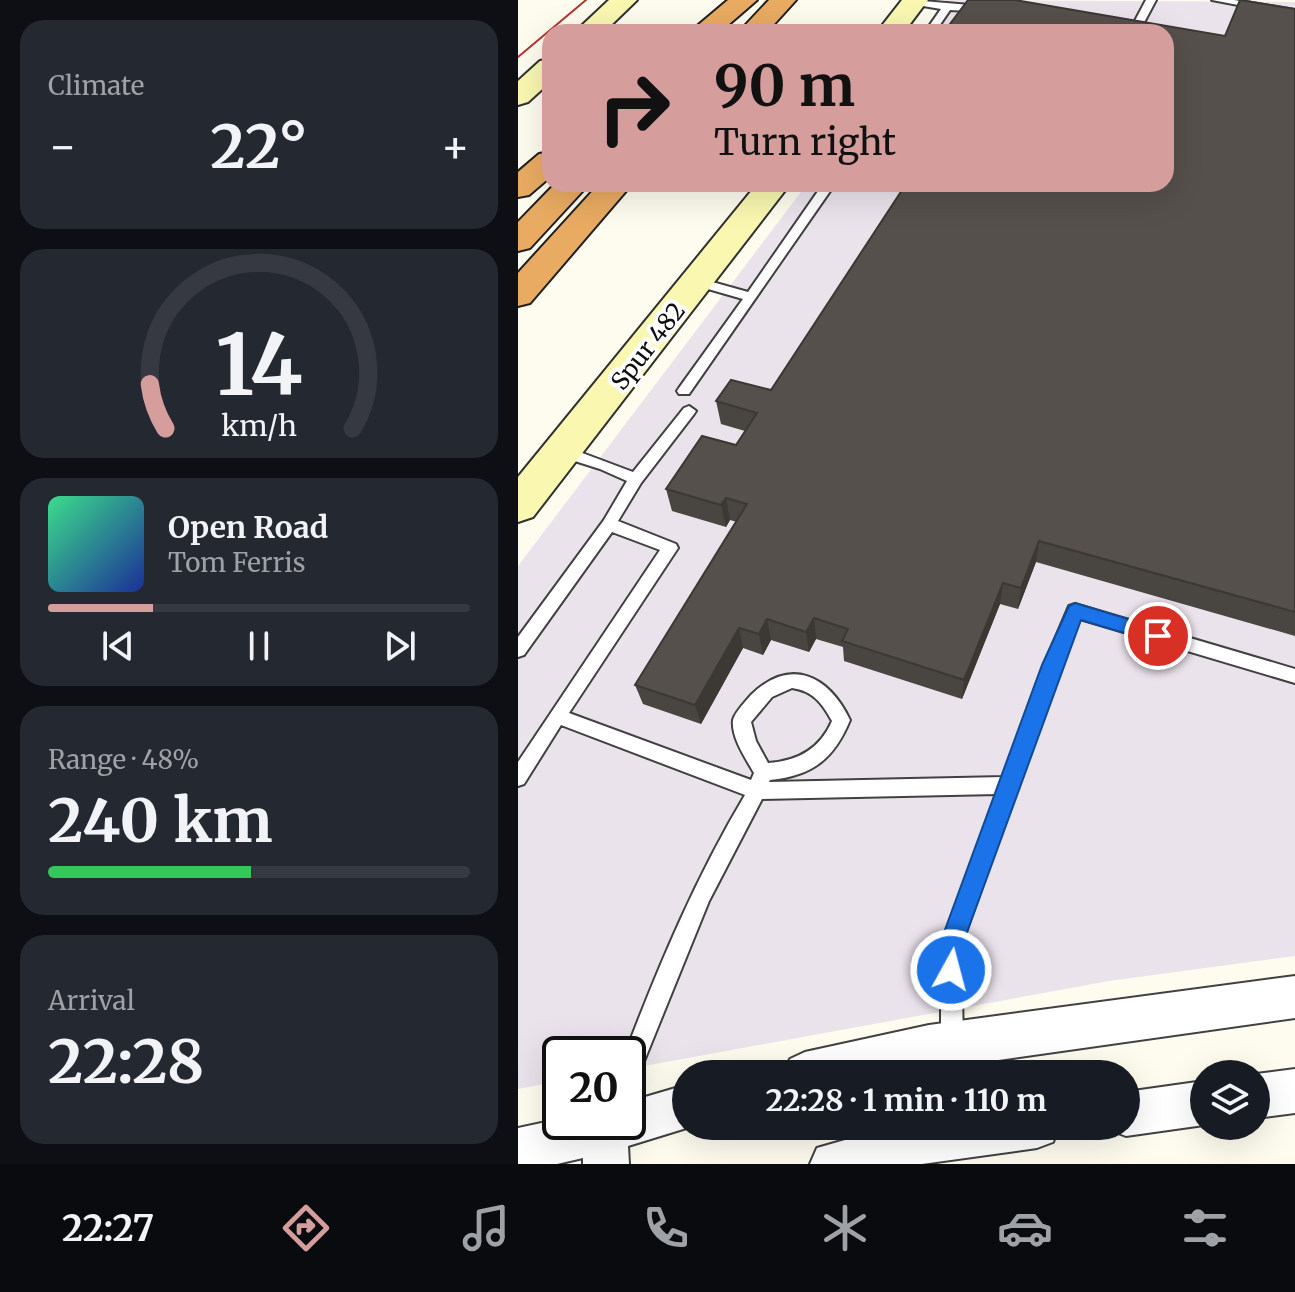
<!DOCTYPE html>
<html lang="en">
<head>
<meta charset="utf-8">
<style>
  :root { --surface:#171b24; --page:#242831; --text:#f1f3f6; --muted:#9ea1a6; --line:#363941; --accent:#d59e9d }
  body { margin:0; font-family:Merriweather,serif; background:var(--page); color:var(--text); height:100vh; display:flex; flex-direction:column; font-size:30px; white-space:nowrap }
  * { box-sizing:border-box; margin:0 }
  p { font-size:26px; color:var(--muted) }
  .icon { flex:none; width:44px; height:44px; fill:none; stroke:currentColor; stroke-width:2; stroke-linecap:round; stroke-linejoin:round }
  .map { position:relative; flex:1; overflow:hidden }
  .sheet { display:flex; flex-direction:column; gap:20px; padding:20px; background:#0d0f14; width:518px }
  .sheet>* { flex:none }
  .guide { position:absolute; left:24px; top:24px; width:632px; height:168px; border-radius:24px; box-shadow:0 8px 32px #0002; background:#d59e9d; color:#111; overflow:hidden }
  .fabs { position:absolute; left:672px; top:1060px; display:grid; gap:16px }
  .fabs a { display:grid; place-items:center; width:80px; height:80px; border-radius:50%; background:var(--surface); box-shadow:0 8px 32px #0002; font-size:40px }
  .speed { position:absolute; left:24px; top:1036px; display:flex; gap:16px; font-size:40px; font-weight:700; text-align:center }
  .speed>* { display:grid; place-content:center; width:104px; height:104px; border-radius:50%; background:var(--surface); box-shadow:0 8px 32px #0002; line-height:1 }
  .speed .limit { border:4px solid #111; border-radius:12px; background:#fff; color:#111 }
  .pin { position:absolute; display:grid; place-items:center; width:68px; height:68px; color:#fff; margin:-34px; border:4px solid #fff; border-radius:50%; box-shadow:0 2px 8px #0007 }
  .me { position:absolute; width:88px; margin:-44px; rotate:7deg; stroke-linejoin:round; filter:drop-shadow(0 0 6px #0008) }
  .turn { display:flex; align-items:center; gap:28px; height:168px; padding:0 40px; font-size:36px }
  .turn .icon { width:104px; height:104px; stroke-width:2.5 }
  .turn b { display:block; font-size:56px; line-height:68px }
  .big { font-size:60px; font-weight:700; line-height:1.1 }
  .sheet .tile { flex:1; display:flex; flex-direction:column; justify-content:center; gap:12px; min-width:0; padding:0 28px; border-radius:24px; background:var(--page) }
  .sheet .dial { align-items:center; gap:0 }
  .dial svg { height:208px; overflow:visible; fill:none; stroke:var(--line); stroke-width:7; stroke-linecap:round; text-anchor:middle }
  .dial text { fill:var(--text); stroke:none }
  .song { display:flex; align-items:center; gap:24px }
  .cover { width:96px; height:96px; border-radius:12px; background:linear-gradient(135deg,hsl(150 70% 55%),hsl(230 70% 35%)) }
  .played { height:8px; border-radius:4px; background:linear-gradient(90deg,var(--accent) 25%,var(--line) 25%) }
  .keys { display:flex; justify-content:space-around; direction:ltr }
  .heat { display:flex; justify-content:space-between; align-items:center; font-size:44px; direction:ltr }
  .charge { height:12px; border-radius:6px; background:linear-gradient(90deg,#34c759 48%,var(--line) 0) }
  .trip { position:absolute; left:154px; top:1060px; width:468px; height:80px; border-radius:40px; background:var(--surface); box-shadow:0 8px 32px #0002; font-weight:700; line-height:80px; text-align:center }
  .dock { display:flex; height:128px; justify-content:space-around; align-items:center; background:#090b0e; color:var(--muted) }
  .dock .icon { width:56px; height:56px }
  .dock .current { color:var(--accent) }
  .dock b { font-size:36px; color:var(--text) }
  main { display:flex; flex:1; min-height:0 }
  .map>svg:first-child { display:block }
  .industrial { fill:#ebe3ec }
  .lines { fill:none; stroke-linecap:round; stroke-linejoin:round }
  .service-casing { stroke:#414141; stroke-width:4 }
  .minor-casing { stroke:#414141; stroke-width:4 }
  .secondary-casing { stroke:#303030; stroke-width:4 }
  .motorway-casing { stroke:#1f1f1f; stroke-width:4 }
  .service { fill:#fff; fill-rule:evenodd }
  .minor { fill:#fff; fill-rule:evenodd }
  .secondary { fill:#f9f7b0; fill-rule:evenodd }
  .motorway { fill:#e9ab62; fill-rule:evenodd }
  .tram { stroke:#b33530; stroke-width:2 }
  .wall { fill:#494540 }
  .shaded-wall { fill:#3c3834 }
  .building { fill:#55504b; stroke:#3c3834; stroke-width:2 }
  .route { fill:#1a73e8; stroke:#114b97; stroke-width:2 }
  .labels { text-anchor:middle; dominant-baseline:central; stroke-width:8; stroke-linejoin:round; paint-order:stroke }
  .street-label { font-size:24px; fill:#0e0e0e; stroke:#fff }
</style>
</head>
<body>
<main>
<section class="sheet">
<div class="tile"><p>Climate</p>
<div class="heat"><a>−</a><b class="big">22°</b><a>+</a></div>
</div>
<div class="tile dial"><svg viewBox="0 0 100 80">
<path d="M14 69A42 42 0 1 1 86 69"/>
<path d="M14 69A42 42 0 0 1 8 52" stroke="#d59e9d"/>
<text x="50" y="56" font-size="32" font-weight="700">14</text>
<text x="50" y="72" font-size="11">km/h</text>
</svg></div>
<div class="tile">
<div class="song"><i class="cover"></i><div><b>Open Road</b><p>Tom Ferris</p></div></div>
<div class="played"></div>
<div class="keys"><svg class="icon" aria-label="previous" viewBox="0 0 24 24"><path d="M18 5L8 12l10 7zM5 5v14"/></svg><svg class="icon" aria-label="pause" viewBox="0 0 24 24"><path d="M8 5v14M16 5v14"/></svg><svg class="icon" aria-label="next" viewBox="0 0 24 24"><path d="M6 5l10 7-10 7zM19 5v14"/></svg></div>
</div>
<div class="tile"><p>Range · 48%</p><b class="big">240 km</b><div class="charge"></div></div>
<div class="tile"><p>Arrival</p><b class="big">22:28</b></div>
</section>
<div class="map">
<svg width="777" height="1164" viewBox="0 0 777 1164">
  <rect width="100%" height="100%" fill="#fefcef"/>
  <path class="industrial" d="M428,0L777,2V956L591,981L110,1069V1054H42V1081L0,1089V566L289,184H648V32H404Z"/>
  <g class="lines">
    <defs>
      <path id="service" d="M393,0L464,6L469,9L464,12L432,10L417,32H407L423,9L393,4Z
        M628,0H638L621,32H611Z
        M694,0H716L777,10V16Z
        M305,184H317L171,394H161L159,391L161,388L225,299L176,285V279L180,278L230,292Z
        M171,406L178,411L176,414L123,483L100,521L158,544L160,548L51,713L233,780L236,773C228,759 213,737 215,720C217,712 228,701 233,695C273,656 311,676 332,720C316,759 294,776 252,780L251,782L486,777L526,665L551,606L557,604L777,669V683L562,619L542,665L443,946L445,1042L442,1050L434,1053L426,1050L423,1042V946L480,794L244,799L191,901L118,1081L110,1084V1054H107C141,965 178,877 227,795L43,725L6,784L0,786V762L142,550L94,532L6,655L0,657V637L86,520L109,481L82,469L41,456L39,452L41,448H51L115,472L166,408ZM274,688C295,691 304,703 314,721C302,749 280,761 250,763L238,741L233,722L254,697Z"/>
      <path id="minor" d="M777,976V1018L382,1074H265L272,1059L287,1052L411,1025Z
        M777,1069V1113L738,1118V1074Z
        M686,1081V1125L608,1136L592,1130L591,1126H608V1092Z
        M168,1085V1126H175L110,1146L111,1164H65V1158L39,1164H0V1128L42,1119V1122H110V1102Z
        M376,1126H541L535,1142L519,1148L404,1164H292L299,1148Z"/>
      <path id="secondary" d="M91,0H119L86,32H57Z
        M384,0H410L386,32H359Z
        M32,59V82L10,102L0,105V81L22,61Z
        M239,184H272L15,517L0,522V477Z"/>
      <path id="motorway" d="M210,0H239L202,32H172Z
        M251,0H278L249,32H221Z
        M32,152V177L11,195L0,197V172L21,154Z
        M37,184H71L12,248L0,251V222Z
        M81,184H114L12,303L0,306V273Z"/>
    </defs>
    <use href="#service" class="service-casing"/>
    <use href="#minor" class="minor-casing"/>
    <use href="#secondary" class="secondary-casing"/>
    <use href="#motorway" class="motorway-casing"/>
    <use href="#service" class="service"/>
    <use href="#minor" class="minor"/>
    <use href="#secondary" class="secondary"/>
    <use href="#motorway" class="motorway"/>
    <path class="tram" d="M0,57L68,0"/>
  </g>
  <path class="wall" d="M777,9V636L518,562L500,609L482,604L444,699L326,661L325,647L298,639L291,652L253,640L245,655L225,648L183,724L125,704L117,685L219,522L212,520L208,527L154,511L148,489L218,445L227,431L203,424L198,401L253,390L707,36Z"/>
  <path class="shaded-wall" d="M208,498L212,520L208,527L203,505Z
    M521,541L518,562L500,609L503,588Z
    M485,583L482,604L444,699L446,680Z
    M296,618L298,639L291,652L288,632Z
    M249,619L253,640L245,655L241,634Z
    M221,628L225,648L183,724L177,705Z"/>
  <path class="building" d="M450,0H497L707,36L722,0L777,9V612L521,541L503,588L485,583L446,680L324,641L330,629L296,618L288,632L249,619L241,634L221,628L177,705L117,685L229,504L208,498L203,505L148,489L184,436L218,445L239,413L198,401L213,380L253,390L388,184H648V32H426Z"/>
  <path class="route" d="M557,603L646,630L649,636L640,643L563,620L444,946L441,978L433,982L425,978L421,946L524,665L551,606Z"/>
  <g class="labels">
    <g class="street-label">
      <text transform="translate(130 346) rotate(-52)">Spur 482</text>
    </g>
  </g>
</svg>
<div class="fabs">
<a><svg class="icon" aria-label="layers" viewBox="0 0 24 24"><path d="M12 4l9 5-9 5-9-5zM3 14l9 5 9-5"/></svg></a>
</div>
<div class="speed"><div class="limit">20</div></div>
<div class="pin" style="left:640px;top:636px;background:#d93025"><svg class="icon" aria-label="arrive" viewBox="0 0 24 24"><path d="M6 21V4h12l-3 4 3 4H6"/></svg></div>
<svg class="me" style="left:433px;top:970px" viewBox="-20 -20 40 40"><circle r="17" fill="#1a73e8" stroke="#fff" stroke-width="3"/><path d="M0-11L8 9 0 5-8 9z" fill="#fff"/></svg>
<div class="trip">22:28 · 1 min · 110 m</div>
<div class="guide">
<div class="turn"><svg class="icon" aria-label="right" viewBox="0 0 24 24"><path d="M7 20v-9h11M14 6l5 5-5 5"/></svg><div><b>90 m</b>Turn right</div></div>
</div>
</div>
</main>
<nav class="dock">
<b>22:27</b>
<svg class="icon current" aria-label="directions" viewBox="0 0 24 24"><path d="M12 3l9 9-9 9-9-9zM9 14v-3h6M13 9l2 2-2 2"/></svg>
<svg class="icon" aria-label="music" viewBox="0 0 24 24"><path d="M9 18V5l10-2v13"/><circle cx="6" cy="18" r="3"/><circle cx="16" cy="16" r="3"/></svg>
<svg class="icon" aria-label="phone" viewBox="0 0 24 24"><path d="M5 4h4l2 5-3 2q2 4 5 5l2-3 5 2v4C11 20 4 13 5 4z"/></svg>
<svg class="icon" aria-label="climate" viewBox="0 0 24 24"><path d="M12 3v18M4 7l16 10M4 17L20 7"/></svg>
<svg class="icon" aria-label="car" viewBox="0 0 24 24"><path d="M5 17H2v-5l4-1 3-4h7l3 4 3 1v5h-3M9 17h6M6 11h13"/><circle cx="7" cy="17" r="2"/><circle cx="17" cy="17" r="2"/></svg>
<svg class="icon" aria-label="filters" viewBox="0 0 24 24"><path d="M4 7h16M4 17h16"/><circle cx="9" cy="7" r="2"/><circle cx="15" cy="17" r="2"/></svg>
</nav>
</body>
</html>
